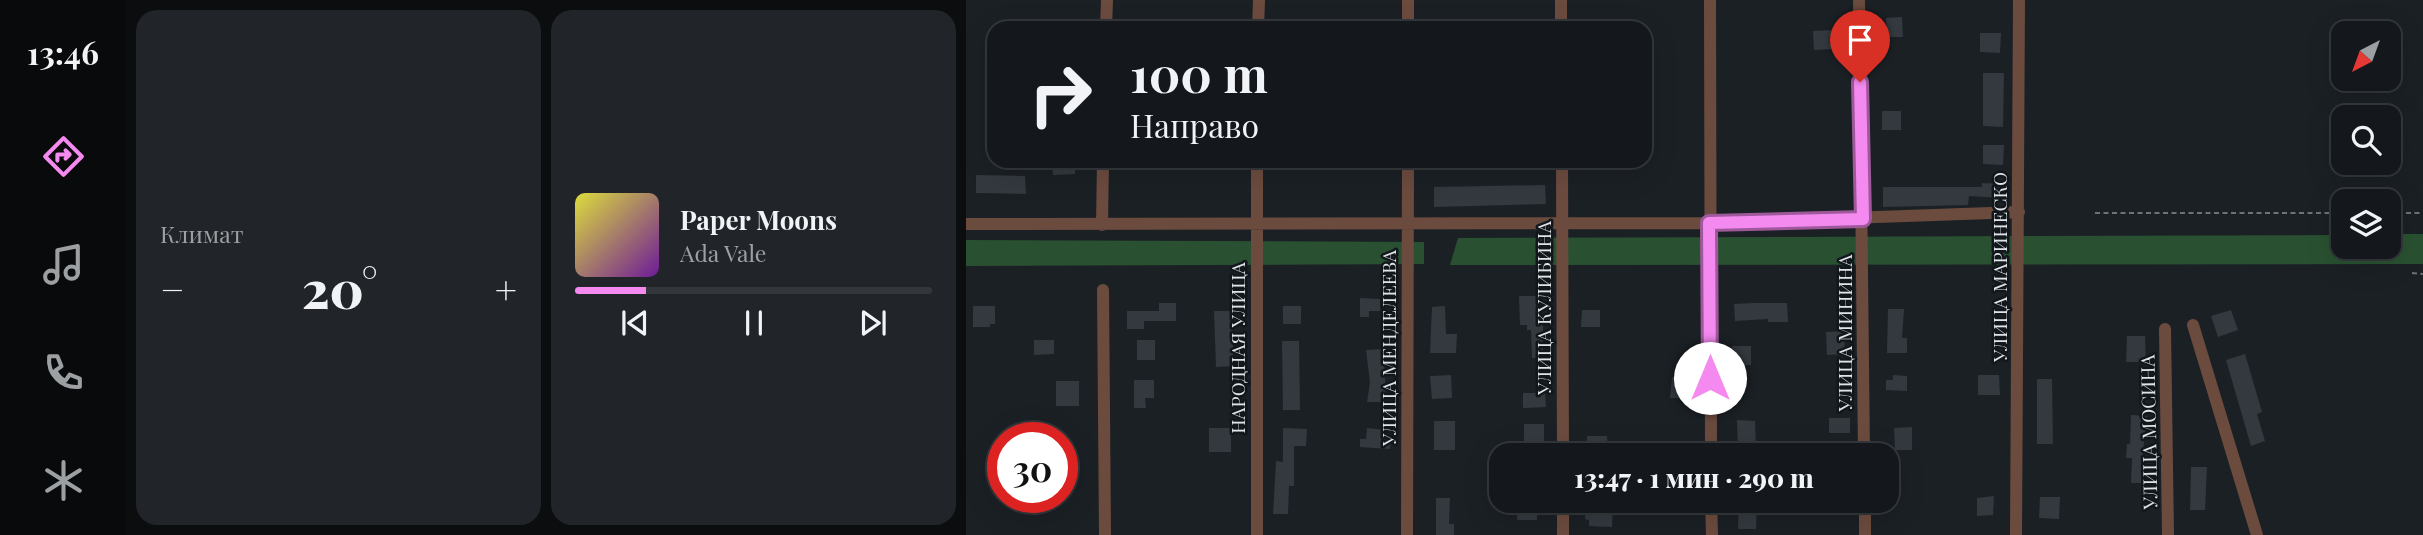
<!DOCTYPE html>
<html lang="ru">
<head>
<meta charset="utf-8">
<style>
  :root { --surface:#14181c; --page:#212529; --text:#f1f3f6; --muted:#9da0a3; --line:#33373b; --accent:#f489ef }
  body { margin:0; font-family:"Playfair Display",serif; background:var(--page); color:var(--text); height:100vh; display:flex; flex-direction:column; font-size:26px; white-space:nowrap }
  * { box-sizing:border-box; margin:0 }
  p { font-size:23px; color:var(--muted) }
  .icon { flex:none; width:38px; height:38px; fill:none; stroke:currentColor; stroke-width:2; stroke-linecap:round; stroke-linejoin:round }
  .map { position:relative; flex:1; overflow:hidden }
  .details { display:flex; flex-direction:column; gap:10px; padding:10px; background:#0b0d0f; width:840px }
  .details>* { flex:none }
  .banner { position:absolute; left:21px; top:21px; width:665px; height:147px; border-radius:21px; box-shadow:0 7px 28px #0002,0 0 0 2px var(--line); background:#14181c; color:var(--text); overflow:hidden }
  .needle { width:46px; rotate:221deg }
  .buttons { position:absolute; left:1365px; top:21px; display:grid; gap:14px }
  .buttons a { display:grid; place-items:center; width:70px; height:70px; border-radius:14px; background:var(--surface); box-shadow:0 7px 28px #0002,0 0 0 2px var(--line); font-size:35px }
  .speed { position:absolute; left:21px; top:422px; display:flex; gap:14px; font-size:35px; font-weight:700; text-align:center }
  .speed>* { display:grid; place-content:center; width:91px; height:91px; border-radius:50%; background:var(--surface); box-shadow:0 7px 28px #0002,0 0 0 2px var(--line); line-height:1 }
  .speed .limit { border:10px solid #d22; background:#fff; color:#111 }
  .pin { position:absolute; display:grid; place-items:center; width:60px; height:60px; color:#fff; margin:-72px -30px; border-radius:50% 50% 50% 0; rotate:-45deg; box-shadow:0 0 7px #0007 }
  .pin .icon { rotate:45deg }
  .me { position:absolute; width:77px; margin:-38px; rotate:0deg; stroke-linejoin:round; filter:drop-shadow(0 0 5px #0008) }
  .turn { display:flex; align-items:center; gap:24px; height:147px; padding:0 28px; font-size:32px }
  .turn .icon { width:91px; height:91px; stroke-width:2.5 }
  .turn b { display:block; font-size:49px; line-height:60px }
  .big { font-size:52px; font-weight:800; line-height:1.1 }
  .details .card { flex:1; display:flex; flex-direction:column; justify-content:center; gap:10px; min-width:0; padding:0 24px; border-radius:21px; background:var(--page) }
  .song { display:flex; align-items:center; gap:21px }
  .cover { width:84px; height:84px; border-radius:10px; background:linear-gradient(135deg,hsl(60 70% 55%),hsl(280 70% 35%)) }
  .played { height:7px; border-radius:4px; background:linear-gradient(90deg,var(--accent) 20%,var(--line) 20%) }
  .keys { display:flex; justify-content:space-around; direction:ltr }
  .heat { display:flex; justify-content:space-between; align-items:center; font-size:38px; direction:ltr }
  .details .tiles { flex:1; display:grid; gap:10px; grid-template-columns:repeat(2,1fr) }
  .trip { position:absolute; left:523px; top:443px; width:410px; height:70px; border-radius:21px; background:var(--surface); box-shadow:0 7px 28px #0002,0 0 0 2px var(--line); font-weight:800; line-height:70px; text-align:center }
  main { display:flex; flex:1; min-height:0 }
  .dock { display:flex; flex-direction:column; width:126px; justify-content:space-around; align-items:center; background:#080a0b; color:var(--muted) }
  .dock .icon { width:49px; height:49px }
  .dock .active { color:var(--accent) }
  .dock b { font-size:32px; color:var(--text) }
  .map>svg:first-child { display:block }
  .green { fill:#295131 }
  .building { fill:#33393f }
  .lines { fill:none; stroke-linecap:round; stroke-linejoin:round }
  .path { stroke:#6d7276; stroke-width:2; stroke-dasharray:5 3.5; stroke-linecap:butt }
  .street { stroke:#6c4b3f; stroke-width:12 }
  .route-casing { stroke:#9f599b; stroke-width:18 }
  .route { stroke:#f489ef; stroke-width:12 }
  .labels { text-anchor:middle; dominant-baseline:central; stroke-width:5; stroke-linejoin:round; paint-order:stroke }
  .street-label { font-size:19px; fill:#e0e4e8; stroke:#12171c }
</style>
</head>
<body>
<main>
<nav class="dock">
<b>13:46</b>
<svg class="icon active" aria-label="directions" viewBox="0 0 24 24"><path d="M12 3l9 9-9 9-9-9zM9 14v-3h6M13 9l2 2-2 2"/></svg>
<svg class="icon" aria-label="music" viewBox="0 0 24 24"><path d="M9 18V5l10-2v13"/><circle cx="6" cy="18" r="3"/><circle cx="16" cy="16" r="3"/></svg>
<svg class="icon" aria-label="phone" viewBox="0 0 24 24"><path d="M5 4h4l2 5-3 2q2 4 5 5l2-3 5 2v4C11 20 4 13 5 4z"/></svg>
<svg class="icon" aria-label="climate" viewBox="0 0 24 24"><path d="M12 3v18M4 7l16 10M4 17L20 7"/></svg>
</nav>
<section class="details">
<div class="tiles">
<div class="card"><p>Климат</p>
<div class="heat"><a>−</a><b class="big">20°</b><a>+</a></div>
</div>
<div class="card">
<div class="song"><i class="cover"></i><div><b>Paper Moons</b><p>Ada Vale</p></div></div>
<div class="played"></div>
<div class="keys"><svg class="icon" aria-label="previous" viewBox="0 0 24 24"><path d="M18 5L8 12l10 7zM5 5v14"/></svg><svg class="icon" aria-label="pause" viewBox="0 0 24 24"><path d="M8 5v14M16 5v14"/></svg><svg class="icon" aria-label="next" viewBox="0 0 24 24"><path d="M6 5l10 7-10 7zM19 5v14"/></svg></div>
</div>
</div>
</section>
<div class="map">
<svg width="1457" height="535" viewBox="0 0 1457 535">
  <rect width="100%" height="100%" fill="#1b2025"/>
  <path class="green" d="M1423,234H1457V264L484,265L492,238L1377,235V247H1423Z
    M0,240L458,242V264L0,266Z"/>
  <path class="building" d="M936,17L937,37H921L920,18Z
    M867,30L868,49L848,50L847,31Z
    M1014,33H1035L1034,53L1014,52Z
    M1017,73H1038L1037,127L1017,126Z
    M916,111H935V130H916Z
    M1017,145H1038L1037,165L1017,164Z
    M86,161H109V174L87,175Z
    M10,175L59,176L60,194L10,193Z
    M1016,183L1037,184L1036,198L1003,196L1002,205L917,207V187H1016Z
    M579,185L580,204L468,207V187Z
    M553,296H572L573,316L577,315V358H566L565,330H561V325H554Z
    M394,298L414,299V311H403V317H394Z
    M193,303H210V321H178V329H161V311H193Z
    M787,303H821L822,322H802V319L769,321L768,304Z
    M7,306H29V324H24V327H7Z
    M317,306H335V324H317Z
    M479,306L480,334H491L490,353H464L466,307Z
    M922,309H938L936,338H941V353H921Z
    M616,310H634V327H615Z
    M1265,310L1272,330L1252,337L1245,316Z
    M248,311H267V366L250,367Z
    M878,331L879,354L861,355L860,332Z
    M1161,336H1179L1180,362H1160Z
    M68,340H88V354L68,355Z
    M171,340H189V360H171Z
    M316,341H333L334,410H317Z
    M766,346H785V365L766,366Z
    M418,349L420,402H401L404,382L400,350Z
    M1279,354L1296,412L1291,414L1299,441L1285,446L1260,360Z
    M485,375L486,398L466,399L464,376Z
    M927,375L941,376V391L920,390V380H927Z
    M1012,375H1033L1034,395H1012Z
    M706,377L735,379L733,399L704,398Z
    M1071,379H1086L1087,444H1071Z
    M168,380H188V398H179L180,408H168Z
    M90,381H113V406H90Z
    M557,393H579L580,407L557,408Z
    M1165,415L1181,416L1175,469H1181L1180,483H1165L1166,458H1160L1161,444H1164Z
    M863,418H884V433H863Z
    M771,420L789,421L790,450H772Z
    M468,421H489V450H468Z
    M558,424H578V442L558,443Z
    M946,427V450H929L928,428Z
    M243,428H265V452H243Z
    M317,428L341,429L340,446H328V486H323L322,514H307L310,461L317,462Z
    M401,428L420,430L419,436H425L424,449L394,447V439H400Z
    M621,436H641L642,448L621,449Z
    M1225,467H1241L1239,510H1224Z
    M1028,496L1027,515L1011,516V498Z
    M1074,497H1094L1093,519L1073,518Z
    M470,498H484L483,524H488V535H470Z
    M552,500H572L571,520H551Z
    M620,500H647L646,527L623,526V520L619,519Z
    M773,500H791L790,529H772Z"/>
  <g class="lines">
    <path class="path" d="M1129,213H1377
      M1423,213H1457
      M1446,273L1457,274"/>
    <path class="street" d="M595,0V28
      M744,0L745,455
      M893,0L898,455
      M140,28L141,0
      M292,28L293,0
      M442,28V0
      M291,161V535
      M596,161L597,455
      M0,224L743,223L1053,212
      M136,225L137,161
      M137,290L139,535
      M1227,325L1291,535
      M1199,329L1202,535
      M597,500V535
      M745,500L746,535
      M899,500V535
      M441,535L442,161
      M1050,535L1053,0"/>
  </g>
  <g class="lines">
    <defs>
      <path id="route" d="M744,378L743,223L897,219L894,82"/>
    </defs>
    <use href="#route" class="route-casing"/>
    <use href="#route" class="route"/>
  </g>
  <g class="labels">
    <g class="street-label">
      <text transform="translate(1033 267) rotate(-90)">УЛИЦА МАРИНЕСКО</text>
      <text transform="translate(577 308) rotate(-90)">УЛИЦА КУЛИБИНА</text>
      <text transform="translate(878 333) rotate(-90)">УЛИЦА МИНИНА</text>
      <text transform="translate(271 348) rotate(-90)">НАРОДНАЯ УЛИЦА</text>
      <text transform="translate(422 348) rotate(-90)">УЛИЦА МЕНДЕЛЕЕВА</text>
      <text transform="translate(1182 432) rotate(-91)">УЛИЦА МОСИНА</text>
    </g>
  </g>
</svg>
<div class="buttons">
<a><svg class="needle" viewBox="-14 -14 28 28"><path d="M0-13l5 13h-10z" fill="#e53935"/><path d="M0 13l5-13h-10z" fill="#9da0a3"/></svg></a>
<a><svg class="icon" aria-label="search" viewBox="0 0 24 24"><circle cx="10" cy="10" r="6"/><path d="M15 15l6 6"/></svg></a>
<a><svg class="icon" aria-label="layers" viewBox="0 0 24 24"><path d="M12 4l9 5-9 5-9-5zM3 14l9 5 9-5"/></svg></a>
</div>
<div class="speed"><div class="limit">30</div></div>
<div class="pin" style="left:894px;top:82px;background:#d93025"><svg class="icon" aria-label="arrive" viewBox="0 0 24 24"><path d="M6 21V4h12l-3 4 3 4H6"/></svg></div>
<svg class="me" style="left:744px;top:378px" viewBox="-20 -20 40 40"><circle r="19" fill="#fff"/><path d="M0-13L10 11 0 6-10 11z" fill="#f489ef"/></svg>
<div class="trip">13:47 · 1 мин · 290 m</div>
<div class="banner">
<div class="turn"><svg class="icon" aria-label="right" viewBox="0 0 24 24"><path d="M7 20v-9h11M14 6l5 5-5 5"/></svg><div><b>100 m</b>Направо</div></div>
</div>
</div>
</main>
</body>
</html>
